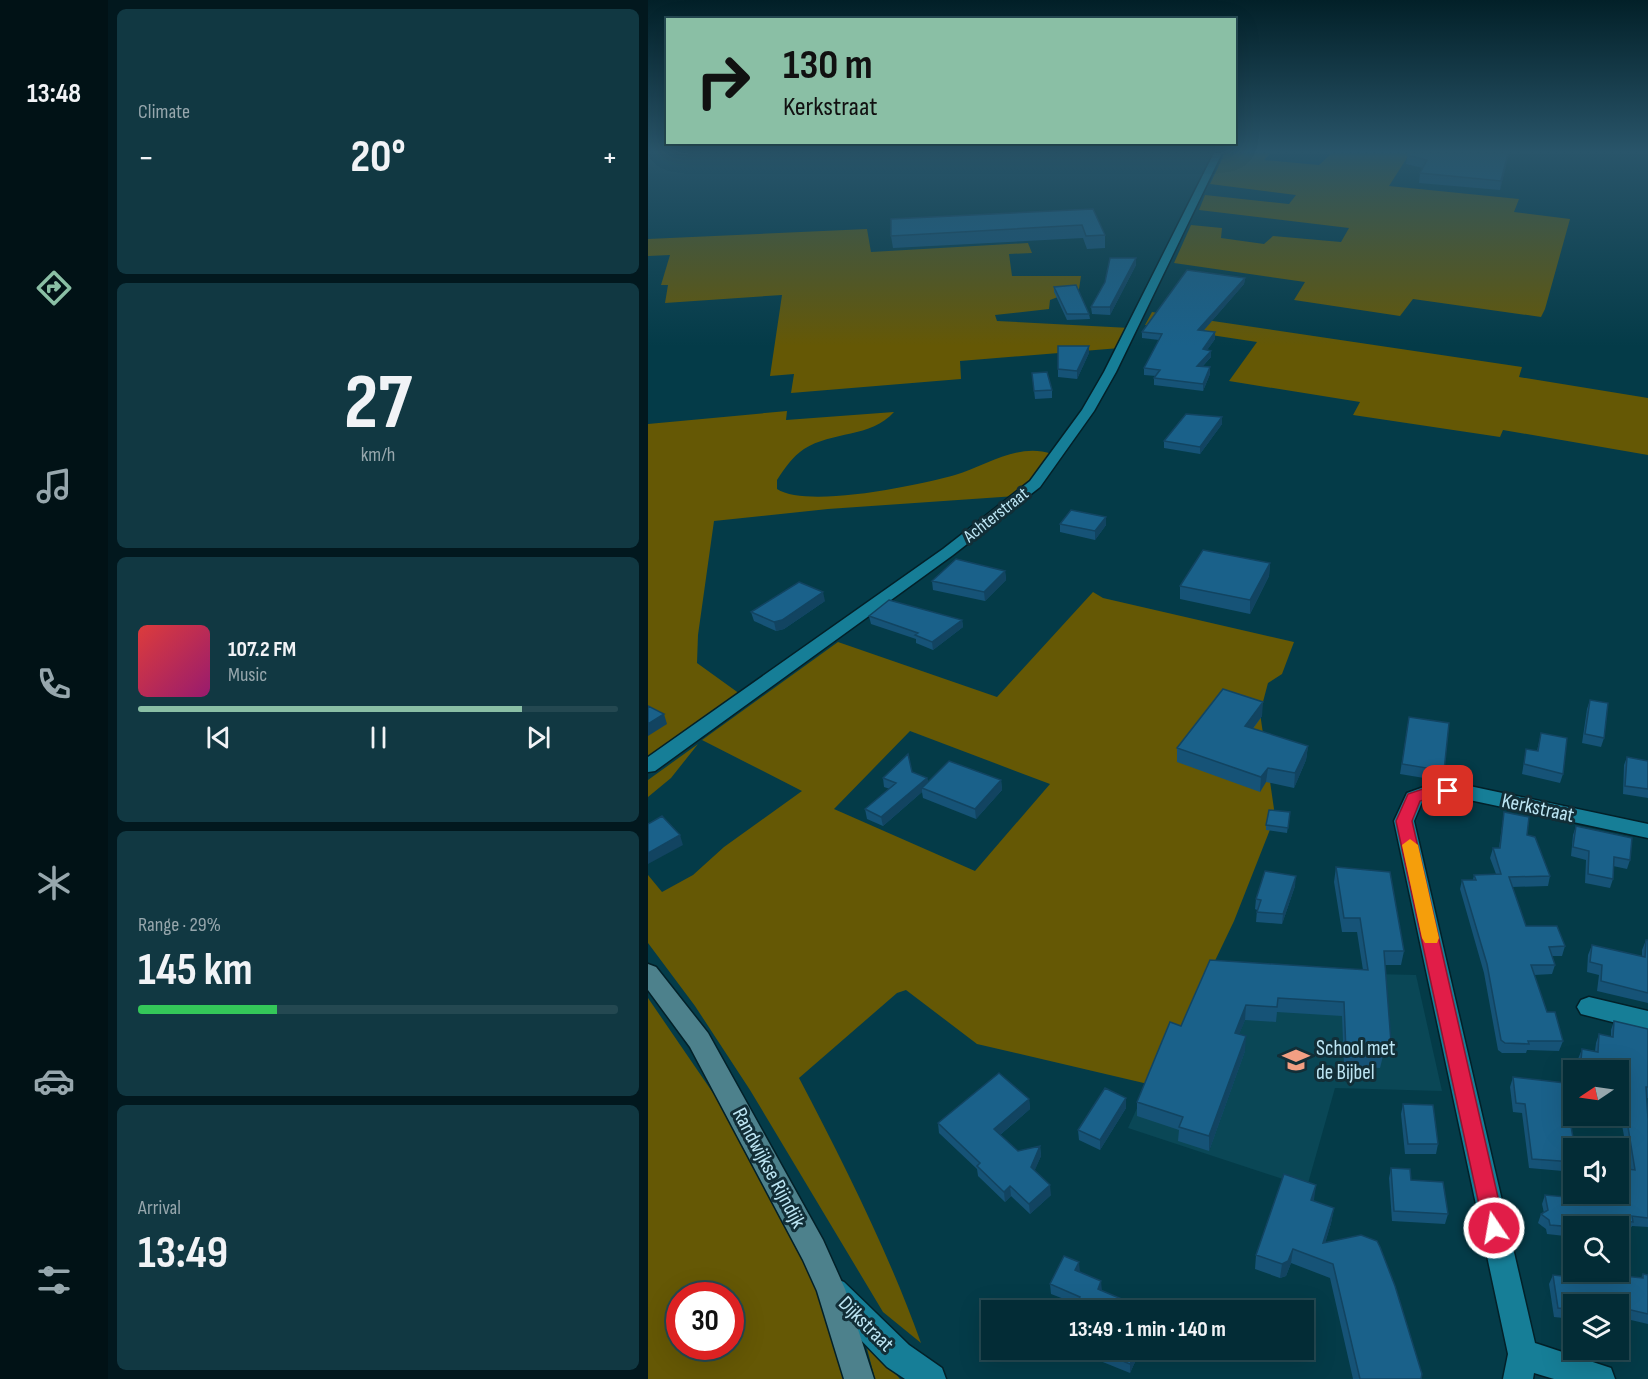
<!DOCTYPE html>
<html lang="en">
<head>
<meta charset="utf-8">
<style>
  :root { --surface:#032c36; --page:#113842; --text:#f1f3f6; --muted:#97a7ad; --line:#244851; --accent:#8abfa5 }
  body { margin:0; font-family:"Sofia Sans Condensed",sans-serif; background:var(--page); color:var(--text); height:100vh; display:flex; flex-direction:column; font-size:22px; white-space:nowrap }
  * { box-sizing:border-box; margin:0 }
  p { font-size:20px; color:var(--muted) }
  .icon { flex:none; width:33px; height:33px; fill:none; stroke:currentColor; stroke-width:2; stroke-linecap:round; stroke-linejoin:round }
  .map { position:relative; flex:1; overflow:hidden }
  .sheet { display:flex; flex-direction:column; gap:9px; padding:9px; background:#02181e; width:540px }
  .sheet>* { flex:none }
  .banner { position:absolute; left:18px; top:18px; width:570px; height:126px; border-radius:0px; box-shadow:0 6px 24px #0002,0 0 0 2px var(--line); background:#8abfa5; color:#111; overflow:hidden }
  .needle { width:39px; rotate:257deg }
  .buttons { position:absolute; left:915px; top:1060px; display:grid; gap:12px }
  .buttons a { display:grid; place-items:center; width:66px; height:66px; border-radius:0px; background:var(--surface); box-shadow:0 6px 24px #0002,0 0 0 2px var(--line); font-size:30px }
  .speed { position:absolute; left:18px; top:1282px; display:flex; gap:12px; font-size:30px; font-weight:700; text-align:center }
  .speed>* { display:grid; place-content:center; width:78px; height:78px; border-radius:50%; background:var(--surface); box-shadow:0 6px 24px #0002,0 0 0 2px var(--line); line-height:1 }
  .speed .limit { border:9px solid #d22; background:#fff; color:#111 }
  .pin { position:absolute; display:grid; place-items:center; width:51px; height:51px; color:#fff; margin:-26px; border-radius:12px; box-shadow:0 3px 9px #0006 }
  .me { position:absolute; width:66px; margin:-33px; rotate:348deg; stroke-linejoin:round; filter:drop-shadow(0 0 4px #0008) }
  .turn { display:flex; align-items:center; gap:21px; height:126px; padding:0 18px; font-size:27px }
  .turn .icon { width:78px; height:78px; stroke-width:2.5 }
  .turn b { display:block; font-size:42px; line-height:51px }
  .big { font-size:45px; font-weight:700; line-height:1.1 }
  .sheet .card { flex:1; display:flex; flex-direction:column; justify-content:center; gap:9px; min-width:0; padding:0 21px; border-radius:9px; background:var(--page) }
  .sheet .dial { align-items:center; gap:0 }
  .dial b { font-size:78px; line-height:1 }
  .song { display:flex; align-items:center; gap:18px }
  .cover { width:72px; height:72px; border-radius:9px; background:linear-gradient(135deg,hsl(0 70% 55%),hsl(320 70% 35%)) }
  .played { height:6px; border-radius:3px; background:linear-gradient(90deg,var(--accent) 80%,var(--line) 80%) }
  .keys { display:flex; justify-content:space-around; direction:ltr }
  .heat { display:flex; justify-content:space-between; align-items:center; font-size:33px; direction:ltr }
  .charge { height:9px; border-radius:4px; background:linear-gradient(90deg,#34c759 29%,var(--line) 0) }
  .trip { position:absolute; left:333px; top:1300px; width:333px; height:60px; border-radius:0px; background:var(--surface); box-shadow:0 6px 24px #0002,0 0 0 2px var(--line); font-weight:700; line-height:60px; text-align:center }
  main { display:flex; flex:1; min-height:0 }
  .menu { display:flex; flex-direction:column; width:108px; justify-content:space-around; align-items:center; background:#011216; color:var(--muted) }
  .menu .icon { width:42px; height:42px }
  .menu .selected { color:var(--accent) }
  .menu b { font-size:27px; color:var(--text) }
  .map>svg:first-child { display:block }
  .built { fill:#0a4756 }
  .green { fill:#655805; fill-rule:evenodd }
  .lines { fill:none; stroke-linecap:round; stroke-linejoin:round }
  .street-casing { stroke:#032028; stroke-width:3 }
  .secondary-casing { stroke:#032028; stroke-width:3 }
  .street { fill:#167e97; fill-rule:evenodd }
  .secondary { fill:#4d818c; fill-rule:evenodd }
  .wall { fill:#165377 }
  .shaded-wall { fill:#124461 }
  .building { fill:#1a618a; stroke:#124461; stroke-width:1.5 }
  .route { fill:#e11d48; stroke:#92132f; stroke-width:1.5 }
  .slow { fill:#f59e0b }
  .labels { text-anchor:middle; dominant-baseline:central; stroke-width:6; stroke-linejoin:round; paint-order:stroke }
  .street-label { font-size:18px; fill:#bde6f4; stroke:#122e37 }
  .near-street-label { font-size:21px; fill:#bde6f4; stroke:#122e37 }
  .near-poi-label { font-size:21px; fill:#bde6f4; stroke:#122e37; text-anchor:start }
</style>
</head>
<body>
<main>
<nav class="menu">
<b>13:48</b>
<svg class="icon selected" aria-label="directions" viewBox="0 0 24 24"><path d="M12 3l9 9-9 9-9-9zM9 14v-3h6M13 9l2 2-2 2"/></svg>
<svg class="icon" aria-label="music" viewBox="0 0 24 24"><path d="M9 18V5l10-2v13"/><circle cx="6" cy="18" r="3"/><circle cx="16" cy="16" r="3"/></svg>
<svg class="icon" aria-label="phone" viewBox="0 0 24 24"><path d="M5 4h4l2 5-3 2q2 4 5 5l2-3 5 2v4C11 20 4 13 5 4z"/></svg>
<svg class="icon" aria-label="climate" viewBox="0 0 24 24"><path d="M12 3v18M4 7l16 10M4 17L20 7"/></svg>
<svg class="icon" aria-label="car" viewBox="0 0 24 24"><path d="M5 17H2v-5l4-1 3-4h7l3 4 3 1v5h-3M9 17h6M6 11h13"/><circle cx="7" cy="17" r="2"/><circle cx="17" cy="17" r="2"/></svg>
<svg class="icon" aria-label="filters" viewBox="0 0 24 24"><path d="M4 7h16M4 17h16"/><circle cx="9" cy="7" r="2"/><circle cx="15" cy="17" r="2"/></svg>
</nav>
<section class="sheet">
<div class="card"><p>Climate</p>
<div class="heat"><a>−</a><b class="big">20°</b><a>+</a></div>
</div>
<div class="card dial"><b>27</b><p>km/h</p></div>
<div class="card">
<div class="song"><i class="cover"></i><div><b>107.2 FM</b><p>Music</p></div></div>
<div class="played"></div>
<div class="keys"><svg class="icon" aria-label="previous" viewBox="0 0 24 24"><path d="M18 5L8 12l10 7zM5 5v14"/></svg><svg class="icon" aria-label="pause" viewBox="0 0 24 24"><path d="M8 5v14M16 5v14"/></svg><svg class="icon" aria-label="next" viewBox="0 0 24 24"><path d="M6 5l10 7-10 7zM19 5v14"/></svg></div>
</div>
<div class="card"><p>Range · 29%</p><b class="big">145 km</b><div class="charge"></div></div>
<div class="card"><p>Arrival</p><b class="big">13:49</b></div>
</section>
<div class="map">
<svg width="1000" height="1379" viewBox="0 0 1000 1379">
  <rect width="100%" height="100%" fill="#043b48"/>
  <path class="built" d="M562,970L768,975L794,1091L687,1088L659,1187L480,1128L500,1084Z"/>
  <path class="green" d="M577,153H622L616,160L671,165L684,153H762L741,186L871,199L866,212L922,219L897,309L893,317L765,299L752,316L646,300L657,282L526,263L543,225L574,228L573,238L616,244L625,236L693,242L701,228L551,210L557,195L641,204L648,195L562,184Z
    M219,229L223,252L380,243L384,253L361,254L364,276H433L431,289L402,300L401,309L347,315L349,321L482,328L472,348L312,361L313,379L143,393L146,374L122,376L134,295L17,303L20,285H13L22,255L0,256V239Z
    M504,312L874,367L871,377L1000,398V455L855,430L852,437L705,415L712,402L581,381L609,342L497,325Z
    M139,411L138,420L246,412C223,438 184,431 156,449C145,456 136,469 129,480V489C160,509 271,485 307,475C338,466 370,442 404,454L368,496L180,509L66,521L50,635L49,663L92,694L0,761V424Z
    M445,592L455,598L646,642L634,674L620,683L612,713L626,809L623,827L586,921L531,1036L500,1084L329,1044L258,990L249,993L151,1078C196,1164 240,1251 273,1343L235,1312L102,1090L47,1006L0,943V875L14,892L45,875L76,847L154,791L54,740L190,642L349,697ZM262,731L402,784L327,871L186,809Z
    M50,744L23,778L0,797V780Z
    M0,998L76,1109L165,1269L204,1379H0ZM32,1296H82V1347H32Z
    M216,1337L252,1379H227Z"/>
  <g class="lines">
    <defs>
      <path id="street" d="M566,153H574L468,372L446,411L392,487L305,555L7,771L0,772V757L295,549L382,481L434,410L456,372Z
        M787,783L812,784L1000,824V838L812,798L789,797L774,802L766,821L887,1343L963,1368L967,1379H906L886,1373L885,1379H855L860,1354L746,821L759,793Z
        M941,997L1000,1011V1031L933,1014L929,1007L933,1000Z
        M186,1278L196,1282L261,1345L294,1368L298,1379H257L239,1367L176,1302L172,1292L176,1282Z"/>
      <path id="secondary" d="M0,964L8,967L60,1033L175,1240L197,1289L226,1379H196L169,1291L155,1260L42,1047L0,990Z"/>
    </defs>
    <use href="#street" class="street-casing"/>
    <use href="#secondary" class="secondary-casing"/>
    <use href="#street" class="street"/>
    <use href="#secondary" class="secondary"/>
  </g>
  <path class="wall" d="M760,153H861L852,190L771,183L772,173L775,168L758,164Z
    M445,209L457,235V248L439,249L435,238L245,248L243,236Z
    M488,258V265L462,315L444,314L443,307Z
    M597,278L596,284L555,331L567,339L559,350L563,357L555,366L562,367V374L555,391L506,385V378L508,376L496,375V368L511,340L494,338V332Z
    M406,287L441,314L442,319L419,320L406,292Z
    M410,346H441V353L429,379L410,377Z
    M384,373L404,390V398L387,399Z
    M574,417V424L552,454L516,448V441Z
    M458,517V525L447,540L412,532V524Z
    M622,563L621,576L602,614L532,599V586Z
    M357,571L358,580L337,601L285,590L284,581Z
    M177,601L136,629L128,631L106,621L103,612Z
    M221,616L314,620L315,627L285,650L268,643V639L223,624Z
    M942,700L956,738L953,747L934,743L939,709Z
    M614,716L605,729L660,746L658,760L646,788L618,782L612,792L529,762V748Z
    M761,717L796,771L794,781L752,774Z
    M893,733L915,774L912,783L874,774L878,749L889,751Z
    M979,757L1000,761V798L975,794L976,765Z
    M264,772L279,778L280,782L353,780L354,790L328,819L275,798L274,792L235,826L219,819L217,809L242,789L236,787L235,778Z
    M642,812L639,833L618,830V825Z
    M856,812L879,835L902,876L900,886L864,887L878,926L917,946L914,956H904L907,965L904,974L886,975L899,1012L915,1041L911,1051L879,1050L878,1053H854L850,1050L836,973L812,889L814,880H825L826,875L848,874L842,858L845,848H851Z
    M928,826L982,860L979,869L965,866V879L962,888L937,883L938,860L923,856L925,835Z
    M688,867L756,951L753,965H737L743,1042L740,1057L735,1056L732,1068L696,1066L694,1016L629,1012L628,1022L597,1020L591,1034L597,1051L561,1151L530,1141L531,1130L489,1116V1102L533,1026L715,970L709,932H694L686,882Z
    M647,886L634,924L608,922L609,910L607,909L608,899Z
    M998,940H1000V1003L949,991L951,975L939,972L940,955L944,945L994,957V950Z
    M966,1021L1000,1029V1098H999L1000,1119V1227L984,1226L981,1231L970,1230V1227H926V1237L899,1234L898,1229L890,1223L893,1214L896,1213L894,1204L897,1195L934,1199L933,1194H970L982,1169L974,1125L922,1119L926,1149V1172L881,1168L874,1113L865,1112L862,1087L865,1077L926,1084V1116H970V1071H930V1059L934,1049L947,1051L948,1043L951,1034L963,1037V1030Z
    M478,1098V1108L452,1150L431,1140L430,1130Z
    M381,1099L382,1109L352,1135L370,1151L392,1146L393,1156L386,1171L403,1195L382,1214L363,1196L357,1202L330,1176L329,1169L291,1133L290,1123Z
    M755,1104L790,1144L788,1154H757L753,1114Z
    M743,1168L763,1180L800,1214L797,1224L744,1221L741,1178Z
    M665,1201L686,1208L683,1223L677,1243L773,1379H705L682,1278L643,1263L638,1276L632,1278L607,1269L608,1255Z
    M922,1271L993,1278L995,1274L1000,1275V1324L970,1317V1305H926V1322L925,1319L906,1317L901,1284L905,1275L920,1277Z
    M432,1272L453,1281L429,1304L403,1294L402,1284Z
    M425,1350H491L492,1351L482,1373Z"/>
  <path class="shaded-wall" d="M860,153H861L852,190L853,181Z
    M488,258V265L462,315V307Z
    M597,278L596,284L550,337V330Z
    M567,332V339L555,356V349Z
    M441,346V353L429,379V371Z
    M563,351V357L549,372V366Z
    M562,367V374L555,391V384Z
    M574,417V424L552,454V447Z
    M458,517V525L447,540V531Z
    M622,563L621,576L602,614V600Z
    M357,571L358,580L337,601L336,592Z
    M175,592L177,601L136,629L128,631L126,622Z
    M314,620L315,627L285,650L284,642Z
    M615,702L614,716L596,740L597,726Z
    M16,714L19,724L0,736V724Z
    M660,746L658,760L646,788L647,773Z
    M620,768L618,782L612,792L613,777Z
    M279,778L281,787L274,788V792L235,826L233,817Z
    M353,780L354,790L328,819L327,809Z
    M32,835L35,845L0,864V853Z
    M648,876L647,886L634,924L635,914Z
    M598,1005L597,1020L586,1047L587,1033Z
    M598,1036L597,1051L561,1151V1136Z
    M478,1098V1108L452,1150V1140Z
    M381,1099L382,1109L347,1139L346,1129Z
    M392,1146L393,1156L384,1177L383,1167Z
    M402,1185L403,1195L382,1214L381,1204Z
    M668,1185L666,1200L661,1215L663,1200Z
    M362,1186L363,1196L357,1202L356,1192Z
    M686,1208L683,1223L673,1258L675,1243Z
    M645,1249L643,1263L638,1276L632,1278L634,1264Z
    M431,1262L432,1272L427,1270Z
    M453,1281L454,1291L450,1289Z
    M488,1350H491L492,1351L482,1373V1364Z"/>
  <path class="building" d="M760,153H860L853,181L772,173L779,160L759,155Z
    M445,209L457,235L438,236L434,225L243,236V219Z
    M462,258H488L462,307H443L457,282Z
    M539,270L597,278L550,330L567,332L555,349L563,351L549,366L562,367L555,384L506,378L512,370L496,368L514,334L494,332Z
    M428,285L441,314H419L406,287Z
    M410,346H441L429,371L410,369Z
    M399,372L404,390L386,391L384,373Z
    M538,414L574,417L552,447L516,441Z
    M423,510L458,517L447,531L412,524Z
    M555,550L622,563L602,600L532,586Z
    M308,559L357,571L336,592L284,581Z
    M151,582L175,592L134,620L126,622L103,612Z
    M241,600L314,620L284,642L267,635L270,633L221,616Z
    M575,689L615,702L597,726L660,746L647,773L620,768L613,777L529,748Z
    M942,700L960,703L956,738L937,734Z
    M0,706L16,714L0,724Z
    M761,717L801,723L796,771L754,764Z
    M893,733L919,738L915,774L876,764L878,749L890,751Z
    M260,754L264,772L279,778L233,817L217,809L248,783L235,778Z
    M979,757L1000,761V789L977,786Z
    M301,761L353,780L327,809L274,788Z
    M621,810L642,812L640,828L618,825Z
    M856,812L881,817L879,835L887,837L902,876L861,877L878,926H909L917,946L901,947L907,965H883L899,1012H907L915,1041H880L881,1044L857,1043L853,1040L839,964L814,880H828L826,875L853,874L845,848H852Z
    M14,816L32,835L0,853V824Z
    M928,826L984,838L982,860L966,857L965,879L940,874L941,851L925,847Z
    M688,867L742,872L756,951H736L743,1042H734L735,1054L698,1052L696,1002L630,998L629,1007L598,1005L587,1033L598,1036L561,1136L531,1127L535,1117L489,1102L522,1022L533,1026L562,960L720,970L712,918H696Z
    M617,871L648,876L635,914L609,912L613,900L608,899Z
    M998,940H1000V993L953,981L954,965L942,962L944,945L997,957Z
    M966,1021L1000,1029V1087H998L1000,1119V1218L984,1216L985,1222L944,1218L946,1227H926L902,1225L901,1220L893,1214L900,1210L897,1195L939,1199V1194H970V1168L987,1170L978,1115L970,1114V1071H932L934,1049L950,1052L951,1034L965,1037Z
    M351,1073L381,1099L346,1129L370,1151L392,1146L383,1167L402,1185L381,1204L362,1186L356,1192L329,1166L332,1163L290,1123Z
    M865,1077L926,1084V1109H920L927,1149H926V1162L884,1159L877,1104L868,1103Z
    M457,1088L478,1098L452,1140L430,1130Z
    M755,1104L785,1105L790,1144H760Z
    M743,1168L762,1169L763,1180L795,1182L800,1214L746,1211Z
    M636,1174L668,1185L663,1200L686,1208L675,1243L713,1235L729,1241L732,1247L747,1286L774,1374L773,1379H712L685,1264L645,1249L640,1261L634,1264L608,1255Z
    M416,1256L431,1262L427,1270L453,1281L450,1289L490,1306L488,1311H426L432,1297L402,1284Z
    M922,1271L995,1278V1274L1000,1275V1314L970,1307V1305H926V1310L910,1308L905,1275L923,1277Z
    M448,1350H488L482,1364Z"/>
  <linearGradient id="sky" x2="0" y2="1"><stop stop-color="#022028"/><stop offset="0.44" stop-color="#29556a"/><stop offset="1" stop-color="#29556a" stop-opacity="0"/></linearGradient>
  <rect width="1000" height="346" fill="url(#sky)"/>
  <path class="route" d="M787,785L800,786L807,791L805,794L788,796L772,801L764,821L857,1228L854,1235L846,1238L839,1235L836,1228L748,821L760,794Z"/>
  <path class="slow" d="M762,839L770,845L791,938L789,943H777L774,938L754,845Z"/>
  <defs>
    <symbol id="school-bare" viewBox="-9 -9 18 18"><path d="M0-5L7-2L0 1L-7-2ZM-4 1L0 2.5L4 1V4Q0 6-4 4Z" fill="#f39f83" stroke="#122e37" stroke-width="2.5" paint-order="stroke"/></symbol>
  </defs>
  <g fill-rule="evenodd">
    <use href="#school-bare" x="629" y="1041" width="38" height="38"/>
  </g>
  <g class="labels">
    <g class="street-label">
      <text transform="translate(348 515) rotate(-38)">Achterstraat</text>
    </g>
    <g class="near-street-label">
      <text transform="translate(890 808) rotate(12)">Kerkstraat</text>
      <text transform="translate(121 1168) rotate(62)">Randwijkse Rijndijk</text>
      <text transform="translate(218 1324) rotate(45)">Dijkstraat</text>
    </g>
    <g class="near-poi-label">
      <text x="668" y="1048">School met<tspan x="668" dy="24">de Bijbel</tspan></text>
    </g>
  </g>
</svg>
<div class="buttons">
<a><svg class="needle" viewBox="-14 -14 28 28"><path d="M0-13l5 13h-10z" fill="#e53935"/><path d="M0 13l5-13h-10z" fill="#97a7ad"/></svg></a>
<a><svg class="icon" aria-label="sound" viewBox="0 0 24 24"><path d="M4 9h4l5-4v14l-5-4H4zM17 9q2 3 0 6"/></svg></a>
<a><svg class="icon" aria-label="search" viewBox="0 0 24 24"><circle cx="10" cy="10" r="6"/><path d="M15 15l6 6"/></svg></a>
<a><svg class="icon" aria-label="layers" viewBox="0 0 24 24"><path d="M12 4l9 5-9 5-9-5zM3 14l9 5 9-5"/></svg></a>
</div>
<div class="speed"><div class="limit">30</div></div>
<div class="pin" style="left:800px;top:791px;background:#d93025"><svg class="icon" aria-label="arrive" viewBox="0 0 24 24"><path d="M6 21V4h12l-3 4 3 4H6"/></svg></div>
<svg class="me" style="left:846px;top:1228px" viewBox="-20 -20 40 40"><circle r="17" fill="#e11d48" stroke="#fff" stroke-width="3"/><path d="M0-11L8 9 0 5-8 9z" fill="#fff"/></svg>
<div class="trip">13:49 · 1 min · 140 m</div>
<div class="banner">
<div class="turn"><svg class="icon" aria-label="right" viewBox="0 0 24 24"><path d="M7 20v-9h11M14 6l5 5-5 5"/></svg><div><b>130 m</b>Kerkstraat</div></div>
</div>
</div>
</main>
</body>
</html>
